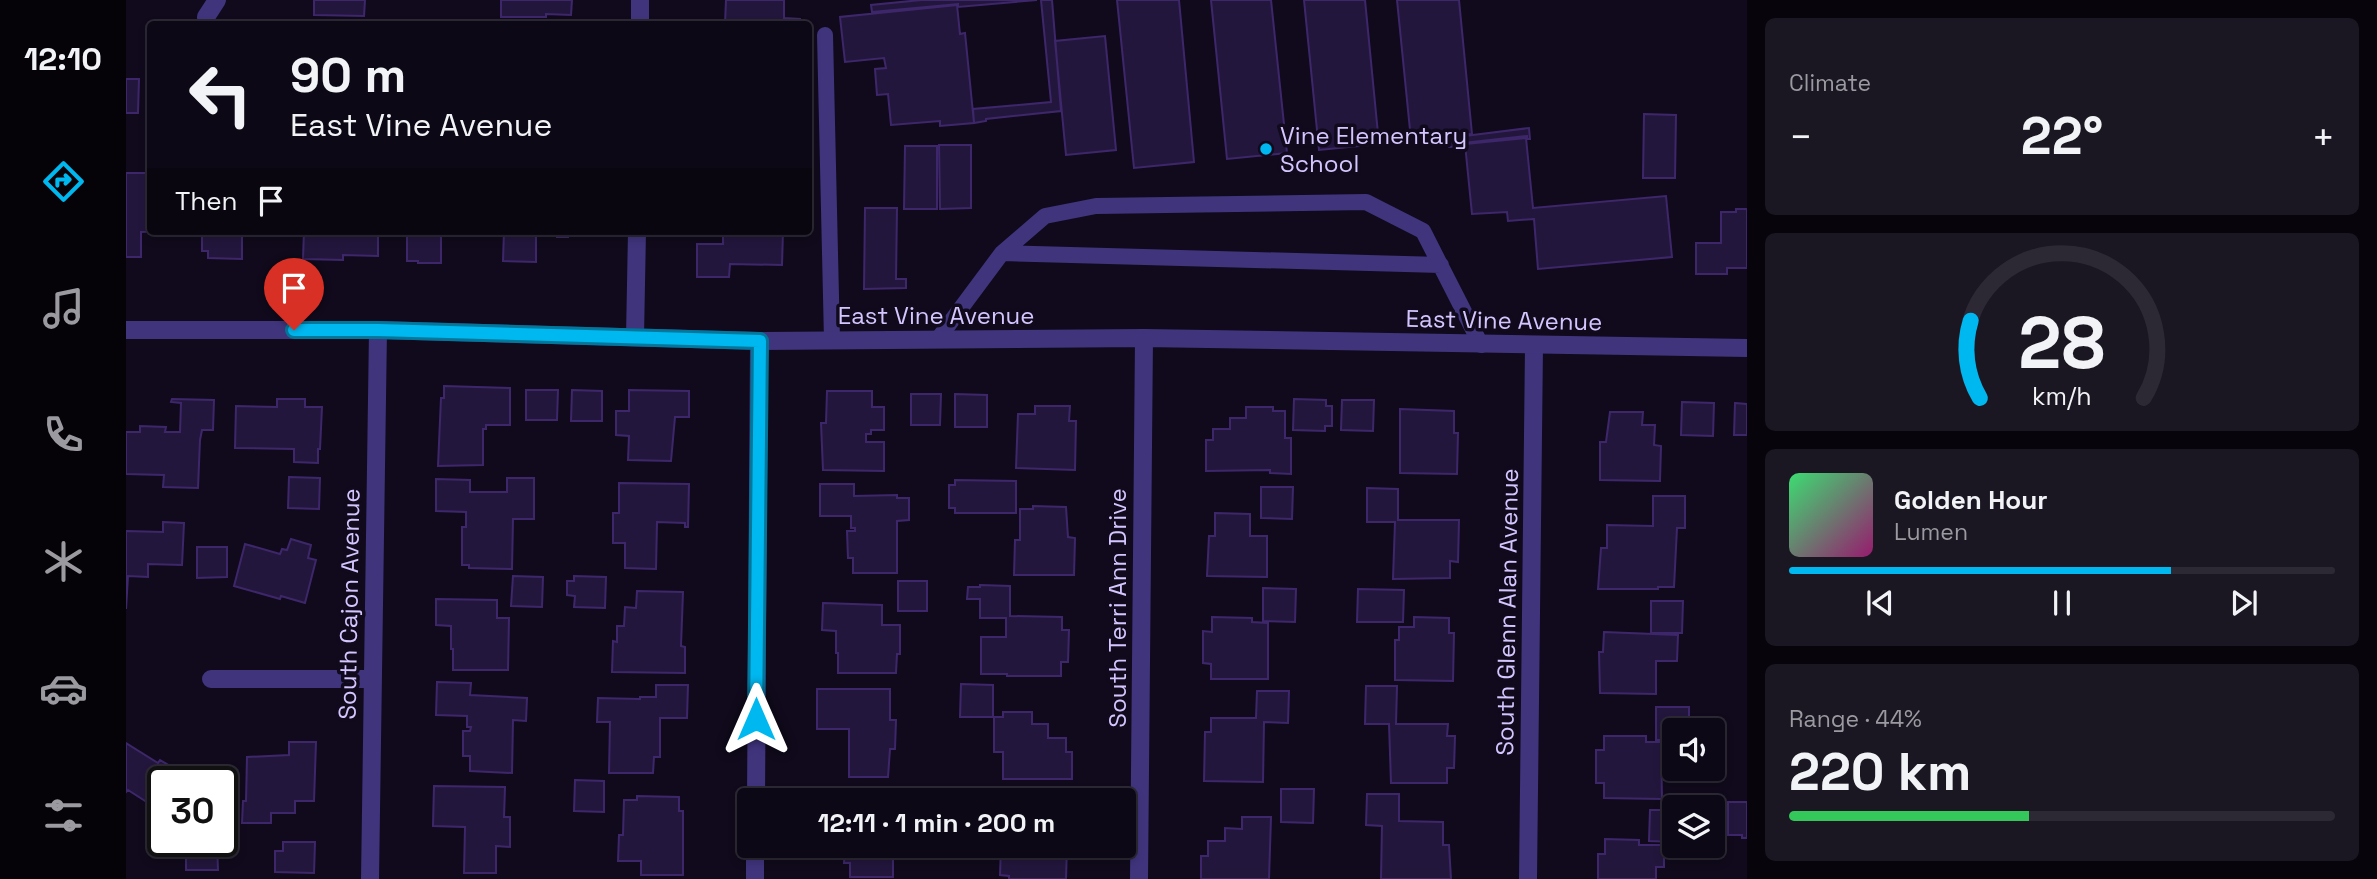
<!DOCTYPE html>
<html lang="en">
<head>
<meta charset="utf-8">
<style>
  :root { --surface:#0c0815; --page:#1a1622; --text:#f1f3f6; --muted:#9a9aa0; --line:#2c2934; --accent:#00b8f0 }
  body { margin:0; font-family:"Space Grotesk",sans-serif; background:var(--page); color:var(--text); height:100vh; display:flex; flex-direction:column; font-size:26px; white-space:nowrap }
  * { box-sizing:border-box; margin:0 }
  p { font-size:23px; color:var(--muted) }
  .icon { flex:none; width:38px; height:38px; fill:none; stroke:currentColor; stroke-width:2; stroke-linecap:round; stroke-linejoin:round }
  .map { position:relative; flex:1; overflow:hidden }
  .sheet { display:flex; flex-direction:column; gap:18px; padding:18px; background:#07040c; width:630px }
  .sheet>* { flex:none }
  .top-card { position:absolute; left:21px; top:21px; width:665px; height:214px; border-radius:7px; box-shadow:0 4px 10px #0003,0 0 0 2px var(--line); background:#0c0815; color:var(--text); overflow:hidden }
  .buttons { position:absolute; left:1536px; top:718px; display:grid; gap:14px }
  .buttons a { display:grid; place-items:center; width:63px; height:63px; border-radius:7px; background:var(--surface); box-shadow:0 4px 10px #0003,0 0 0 2px var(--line); font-size:35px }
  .speed { position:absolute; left:21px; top:766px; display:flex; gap:14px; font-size:35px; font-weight:700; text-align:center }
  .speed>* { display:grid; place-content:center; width:91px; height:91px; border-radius:50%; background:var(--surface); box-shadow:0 4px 10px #0003,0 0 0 2px var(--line); line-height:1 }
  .speed .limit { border:4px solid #111; border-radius:10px; background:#fff; color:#111 }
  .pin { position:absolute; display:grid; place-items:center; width:60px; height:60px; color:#fff; margin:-72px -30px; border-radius:50% 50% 50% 0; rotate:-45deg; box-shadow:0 0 7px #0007 }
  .pin .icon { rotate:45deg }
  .me { position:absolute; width:77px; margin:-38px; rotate:0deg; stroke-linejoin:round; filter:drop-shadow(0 0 5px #0008) }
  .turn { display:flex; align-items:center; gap:24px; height:147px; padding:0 28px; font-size:32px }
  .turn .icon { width:91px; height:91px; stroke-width:2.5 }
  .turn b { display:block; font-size:49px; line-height:60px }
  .then { display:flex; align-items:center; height:66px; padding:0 28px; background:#0003; gap:14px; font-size:26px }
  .big { font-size:52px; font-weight:700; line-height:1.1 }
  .sheet .tile { flex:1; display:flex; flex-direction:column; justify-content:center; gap:10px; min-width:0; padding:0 24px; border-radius:10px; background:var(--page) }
  .sheet .dial { align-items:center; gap:0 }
  .dial svg { height:182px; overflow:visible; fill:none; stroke:var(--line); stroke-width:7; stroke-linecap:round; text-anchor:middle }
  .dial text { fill:var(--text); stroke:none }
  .song { display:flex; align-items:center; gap:21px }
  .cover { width:84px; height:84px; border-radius:10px; background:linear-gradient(135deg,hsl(140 70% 55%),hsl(320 70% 35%)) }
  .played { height:7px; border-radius:4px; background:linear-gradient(90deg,var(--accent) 70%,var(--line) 70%) }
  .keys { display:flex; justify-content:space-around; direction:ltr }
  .heat { display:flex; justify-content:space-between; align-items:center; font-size:38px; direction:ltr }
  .charge { height:10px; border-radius:5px; background:linear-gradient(90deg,#34c759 44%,var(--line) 0) }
  .trip { position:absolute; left:611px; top:788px; width:399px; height:70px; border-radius:7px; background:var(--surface); box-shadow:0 4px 10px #0003,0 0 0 2px var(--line); font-weight:700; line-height:70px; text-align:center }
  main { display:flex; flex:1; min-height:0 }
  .tabs { display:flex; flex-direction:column; width:126px; justify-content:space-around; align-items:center; background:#050308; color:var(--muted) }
  .tabs .icon { width:49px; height:49px }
  .tabs .selected { color:var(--accent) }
  .tabs b { font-size:32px; color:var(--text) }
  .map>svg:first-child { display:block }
  .building { fill:#23163d; stroke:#3d276a; stroke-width:2 }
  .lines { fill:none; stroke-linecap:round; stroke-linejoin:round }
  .service { stroke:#40347d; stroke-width:16 }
  .minor { stroke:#40347d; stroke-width:18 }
  .tertiary { stroke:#40347d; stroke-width:18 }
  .route-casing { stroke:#00789c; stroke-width:18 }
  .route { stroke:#00b8f0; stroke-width:12 }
  .poi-dot { fill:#00b8f0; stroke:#100a1c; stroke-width:2.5 }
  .labels { text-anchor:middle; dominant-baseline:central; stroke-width:7; stroke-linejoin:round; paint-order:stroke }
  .poi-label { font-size:24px; fill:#d4c5ff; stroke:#100a1c; text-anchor:start }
  .street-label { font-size:24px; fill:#d4c5ff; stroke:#100a1c }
</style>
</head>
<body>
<main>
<nav class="tabs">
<b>12:10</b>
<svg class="icon selected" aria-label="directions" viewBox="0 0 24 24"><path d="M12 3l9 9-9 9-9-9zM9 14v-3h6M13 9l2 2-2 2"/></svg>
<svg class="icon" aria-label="music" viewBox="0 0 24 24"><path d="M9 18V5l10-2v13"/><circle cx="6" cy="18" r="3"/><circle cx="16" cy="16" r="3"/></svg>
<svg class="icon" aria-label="phone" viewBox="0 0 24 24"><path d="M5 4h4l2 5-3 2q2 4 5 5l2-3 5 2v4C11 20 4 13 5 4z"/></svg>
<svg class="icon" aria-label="climate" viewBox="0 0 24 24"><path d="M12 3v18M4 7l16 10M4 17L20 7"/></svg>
<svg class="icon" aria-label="car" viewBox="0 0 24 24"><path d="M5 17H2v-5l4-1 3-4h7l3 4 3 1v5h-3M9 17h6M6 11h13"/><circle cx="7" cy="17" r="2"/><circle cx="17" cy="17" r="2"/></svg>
<svg class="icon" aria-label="filters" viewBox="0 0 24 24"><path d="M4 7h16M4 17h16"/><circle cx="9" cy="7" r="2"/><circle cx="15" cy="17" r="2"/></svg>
</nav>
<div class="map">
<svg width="1621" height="879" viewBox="0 0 1621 879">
  <rect width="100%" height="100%" fill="#100a1c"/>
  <path class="building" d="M188,0H239L238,16L188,15Z
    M375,0H446L445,15L420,14V17H375Z
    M600,0H658V18L674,19V24H599Z
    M795,0H911L832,7V4L746,12L745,5Z
    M915,0H926L935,111L860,119V121L848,123L847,109L925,102Z
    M991,0H1053L1068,162L1008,168Z
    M1085,0H1145L1161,153L1101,159Z
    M1178,0H1239L1253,144L1193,150Z
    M1271,0H1333L1346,134L1285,140Z
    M831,5L834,34L839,33L848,123L814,126V121L765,125L762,94L751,95L749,69L760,68L758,58L719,62L714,17Z
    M979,36L990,150L940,155L929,41Z
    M0,79H13L12,113H0Z
    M1518,114L1550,115L1549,178H1517Z
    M1403,128L1404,139H1401V136L1338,143V146L1323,147L1322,138Z
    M1400,138L1407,208L1540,196L1546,257L1412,269L1408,219L1382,221L1381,212L1346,214L1339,144Z
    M813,145H845V208L814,209Z
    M779,146H811V209H778Z
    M0,173H24V231H35L15,232V257H0Z
    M739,208H771L770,279H780V288L738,289Z
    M1610,209H1621V268H1601V274H1570V243H1595V212H1610Z
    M76,231H166V234L116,233V259L82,258V251H76Z
    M178,231H252V256L217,255V260L177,259Z
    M281,231H364V236L315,235V263H292V261H281Z
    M378,231H454V236H449V234H442V237H431V234L410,235V262L377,261Z
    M597,231H657L656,265L604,264L603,277H571V244H597Z
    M318,386L384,388V425H360V429H357V465L312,466L315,398H318Z
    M400,390H432L431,420H400Z
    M446,390L476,391V421H445Z
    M503,390L563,391V417H549L545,461L502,460L503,436L490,435V411H503Z
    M701,391H746V407H758V430H745V434H740V442H758V471L697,470L695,423H700Z
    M785,394H815L814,425H785Z
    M829,394L861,395V427H829Z
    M46,399L88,400L87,430H76L74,440L72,488L37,487L38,475L0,474V432H14V426L40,427L39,432H54L55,403L45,402Z
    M151,399H179V407H196L194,449H192V463L168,462V449L109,448L110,406L151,407Z
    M1168,399L1200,400V406H1206V426H1199V431L1167,430Z
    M1216,400H1248L1247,431L1215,430Z
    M1556,402L1588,403L1587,436L1555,435Z
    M1609,403L1621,404V435H1608Z
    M909,406H944L943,421H950L949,470L890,468L892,414H909Z
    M1120,407H1147V411H1159V438H1165V474L1144,473V470L1080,471V440H1087V429H1104V418H1120Z
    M1274,409L1328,411V433H1332L1331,474L1274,473Z
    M1484,412H1517L1516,425H1529L1528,445L1535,446L1534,481L1474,480V442H1480Z
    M163,477L194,478L193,509L162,508Z
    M381,478H408V519H387L386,569L343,568V565H336V527H340V512L310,511V479L344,480V492H381Z
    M829,480L890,481V513H829V508H823V485H829Z
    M493,483L563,484L562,527H559V523L531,522L530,569L499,568V543H487V513H493Z
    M694,484H728V496L771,495V498H783V520L771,521V573H727V558H722L721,531H729V528H725V516H694Z
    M1135,487H1167L1166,519L1135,518Z
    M1241,488L1272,489V520H1333L1332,562L1324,561V578L1267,579L1269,522H1241Z
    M1527,496H1559V528H1551L1548,587H1532V589H1472L1475,548H1481V525L1527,526Z
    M907,506L940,507L942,537L949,538L948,575H888L889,540H894V509H907Z
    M1089,513L1124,514V536H1141V577L1081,576L1083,536H1089Z
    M37,522L58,523L56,565L22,564V577L2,576L0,609V531L37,532Z
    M165,539L185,545L182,558L190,560L179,603L155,596L154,599L108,586L119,544L154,554L156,549L161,550Z
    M71,547H101V577L71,578Z
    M387,576L417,577L416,607L385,606Z
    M448,576L480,577L479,608L448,607L449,596L441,595V581H448Z
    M772,581H801V611H772Z
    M854,585L884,586V616L936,617V630H943L942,662H935V676H881V674H855V637H880V618H854V599H841L842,587H854Z
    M1137,588L1170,589L1169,622L1137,621Z
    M1232,589L1278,590L1277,622H1231Z
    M511,591L557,592L555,646L559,647V673L486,672L487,641L491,642V626H498L499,607L510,608Z
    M310,599L371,600V618H383L382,670H327V649H325V626L310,625Z
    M1525,601H1557L1556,633H1525Z
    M697,603L756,605V625H774V654H771L770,673H712V653H710V631L696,630Z
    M1086,617L1126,618V622L1142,623V679H1085V664L1077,663V631L1086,632Z
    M1288,617L1323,618V633H1328L1327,681L1269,680V640H1273V627H1288Z
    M1478,632L1552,635L1551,661H1530V694L1474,693L1473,652H1477Z
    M311,682L345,683L344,695L401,698L400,721L387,720L386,773L344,771V756H337V731H344L345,727H341V716L310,715Z
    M835,684L867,685V717H834Z
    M530,685H562L561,718H534V757H528L527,773H483L484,722H471L472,698L514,699V697H530Z
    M1240,686H1271L1270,724H1322L1321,736H1329L1328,768H1321V783H1265L1263,724H1239Z
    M691,689H764V720H770L769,749H764L762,777H723V729H691Z
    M1131,691H1163L1162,723L1138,722L1137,782L1078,781L1079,732H1085V718H1130Z
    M1530,707H1563V730H1549V740H1530Z
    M877,712H906V724H922V738H940V752H946V779H877V752H868V717H877Z
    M1478,736H1520V742H1535L1536,799L1478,798V783H1470V750H1478Z
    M163,742H190L188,801H169V813H145V823H116L117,801H120L121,757L163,755Z
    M0,743L32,763L34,760L56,773L50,782H37V804L33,810L2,790L0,792Z
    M68,772H99L98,802H96V782H61V774H68Z
    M449,780L478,781V812L448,811Z
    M308,786L379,787L378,817H384V847L370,846V873H338L339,827L307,826Z
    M692,789H724L723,800H692Z
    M858,789L889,790V800H853V792H858Z
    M1155,789H1188L1187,823L1155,822Z
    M905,793L940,794V800H905Z
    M1241,794H1273V821L1317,822V845H1323L1325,879H1255L1256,826L1240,825Z
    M511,796L553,797V811H557V875H515V861H492L493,835H497L498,800H511Z
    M1602,802H1621V838H1616V835H1602Z
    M1524,810H1549V842L1523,841Z
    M1116,817H1145L1143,879H1075V856H1082V841H1099V828L1116,829Z
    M1479,839L1513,840V845H1538V867H1530V879H1472V854H1479Z
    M60,842H91L92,870H60Z
    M157,842H189L188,873L149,872V851H157Z
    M719,845H767V877H724V863H718Z
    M875,845H941L940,879H883V876L874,875Z"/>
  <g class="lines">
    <path class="service" d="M699,35L706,340
      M876,253L1315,265
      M812,339L876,253L919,216L970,206L1240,202L1297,231L1355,345"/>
    <path class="minor" d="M80,17L91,0
      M514,24V0
      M509,337L511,231
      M85,679H246
      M630,800L633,341
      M244,879L252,330
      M629,879V845
      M1013,879L1018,338
      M1402,879L1408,346"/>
    <path class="tertiary" d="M0,330H252L633,341L1018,338L1621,348"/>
  </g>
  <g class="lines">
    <defs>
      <path id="route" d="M168,330H252L634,341L630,719"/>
    </defs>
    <use href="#route" class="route-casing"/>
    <use href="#route" class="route"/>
  </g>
  <circle class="poi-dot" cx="1140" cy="149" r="7"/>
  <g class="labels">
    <g class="poi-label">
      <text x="1154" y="135">Vine Elementary<tspan x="1154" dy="28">School</tspan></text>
    </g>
    <g class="street-label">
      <text x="810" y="315">East Vine Avenue</text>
      <text transform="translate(1378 320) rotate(1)">East Vine Avenue</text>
      <text transform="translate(223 604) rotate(-89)">South Cajon Avenue</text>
      <text transform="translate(991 608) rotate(-90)">South Terri Ann Drive</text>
      <text transform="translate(1381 612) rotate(-89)">South Glenn Alan Avenue</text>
    </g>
  </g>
</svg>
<div class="buttons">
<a><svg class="icon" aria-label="sound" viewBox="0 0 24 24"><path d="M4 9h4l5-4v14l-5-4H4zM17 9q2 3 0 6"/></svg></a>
<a><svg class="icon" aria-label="layers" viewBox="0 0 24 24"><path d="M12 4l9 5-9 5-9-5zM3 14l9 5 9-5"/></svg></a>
</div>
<div class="speed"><div class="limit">30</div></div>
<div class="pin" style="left:168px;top:330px;background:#d93025"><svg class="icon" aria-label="arrive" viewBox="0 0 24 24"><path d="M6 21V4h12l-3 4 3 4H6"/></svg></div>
<svg class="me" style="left:630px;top:719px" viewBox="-20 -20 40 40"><path d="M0-17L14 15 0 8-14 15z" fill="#00b8f0" stroke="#fff" stroke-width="4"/></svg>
<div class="trip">12:11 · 1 min · 200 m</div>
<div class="top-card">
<div class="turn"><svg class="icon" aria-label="left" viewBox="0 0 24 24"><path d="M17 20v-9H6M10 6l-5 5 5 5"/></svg><div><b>90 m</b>East Vine Avenue</div></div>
<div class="then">Then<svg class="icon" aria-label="arrive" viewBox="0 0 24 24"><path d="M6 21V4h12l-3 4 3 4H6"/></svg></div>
</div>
</div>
<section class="sheet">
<div class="tile"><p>Climate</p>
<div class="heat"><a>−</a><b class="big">22°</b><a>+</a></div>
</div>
<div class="tile dial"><svg viewBox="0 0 100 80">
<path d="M14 69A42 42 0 1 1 86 69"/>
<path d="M14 69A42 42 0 0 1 10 35" stroke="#00b8f0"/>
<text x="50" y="56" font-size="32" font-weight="700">28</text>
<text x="50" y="72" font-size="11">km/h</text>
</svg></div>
<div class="tile">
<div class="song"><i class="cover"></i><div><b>Golden Hour</b><p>Lumen</p></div></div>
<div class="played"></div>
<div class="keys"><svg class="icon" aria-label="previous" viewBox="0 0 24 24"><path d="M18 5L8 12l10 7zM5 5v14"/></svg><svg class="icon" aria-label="pause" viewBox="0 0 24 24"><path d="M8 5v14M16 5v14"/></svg><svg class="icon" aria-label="next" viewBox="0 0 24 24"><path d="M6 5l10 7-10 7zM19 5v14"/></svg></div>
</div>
<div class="tile"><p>Range · 44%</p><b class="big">220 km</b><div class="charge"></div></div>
</section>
</main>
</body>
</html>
